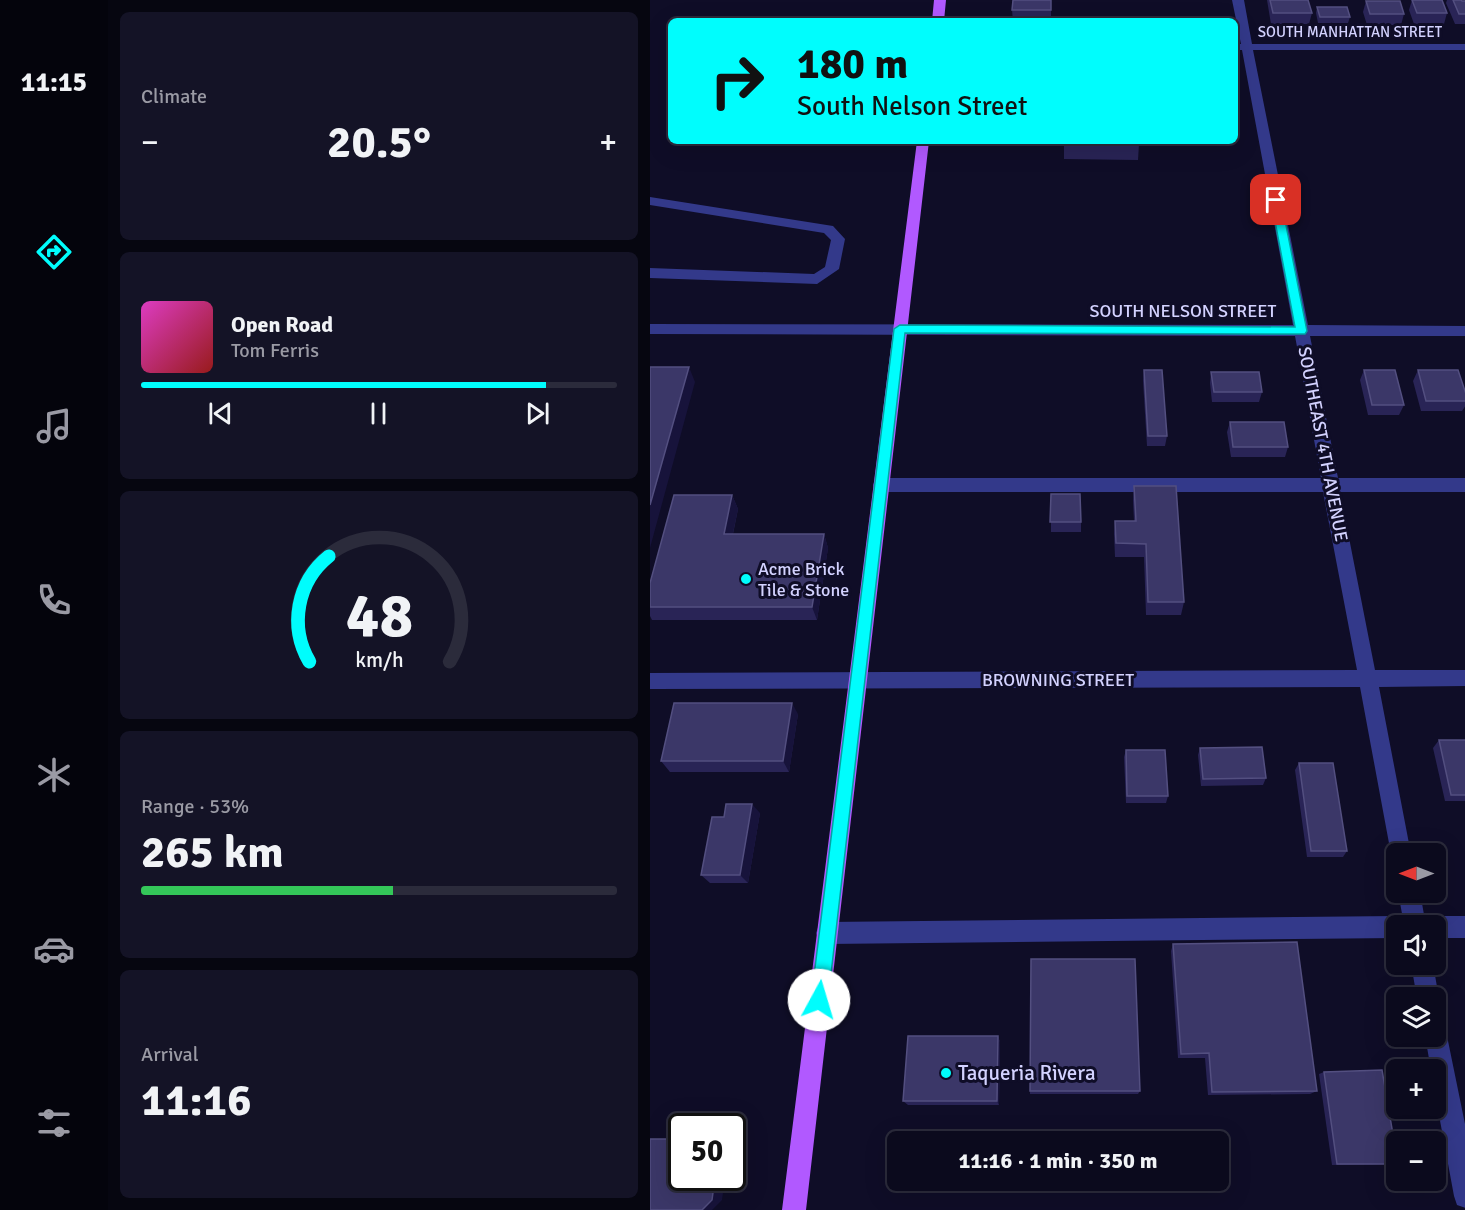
<!DOCTYPE html>
<html lang="en">
<head>
<meta charset="utf-8">
<style>
  :root { --surface:#0b0a1d; --page:#141326; --text:#f1f3f6; --muted:#9a9aa4; --line:#2b2b3b; --accent:#00fdfd }
  body { margin:0; font-family:Signika,sans-serif; background:var(--page); color:var(--text); height:100vh; display:flex; flex-direction:column; font-size:22px; white-space:nowrap }
  * { box-sizing:border-box; margin:0 }
  p { font-size:20px; color:var(--muted) }
  .icon { flex:none; width:33px; height:33px; fill:none; stroke:currentColor; stroke-width:2; stroke-linecap:round; stroke-linejoin:round }
  .map { position:relative; flex:1; overflow:hidden }
  .details { display:flex; flex-direction:column; gap:12px; padding:12px; background:#060610; width:542px }
  .details>* { flex:none }
  .hud { position:absolute; left:18px; top:18px; width:570px; height:126px; border-radius:9px; box-shadow:0 6px 24px #0002,0 0 0 2px var(--line); background:#00fdfd; color:#111; overflow:hidden }
  .needle { width:39px; rotate:270deg }
  .buttons { position:absolute; left:736px; top:843px; display:grid; gap:12px }
  .buttons a { display:grid; place-items:center; width:60px; height:60px; border-radius:9px; background:var(--surface); box-shadow:0 6px 24px #0002,0 0 0 2px var(--line); font-size:30px }
  .speed { position:absolute; left:18px; top:1113px; display:flex; gap:12px; font-size:30px; font-weight:700; text-align:center }
  .speed>* { display:grid; place-content:center; width:78px; height:78px; border-radius:50%; background:var(--surface); box-shadow:0 6px 24px #0002,0 0 0 2px var(--line); line-height:1 }
  .speed .limit { border:3px solid #111; border-radius:9px; background:#fff; color:#111 }
  .pin { position:absolute; display:grid; place-items:center; width:51px; height:51px; color:#fff; margin:-26px; border-radius:12px; box-shadow:0 3px 9px #0006 }
  .me { position:absolute; width:66px; margin:-33px; rotate:6deg; stroke-linejoin:round; filter:drop-shadow(0 0 4px #0008) }
  .turn { display:flex; align-items:center; gap:21px; height:126px; padding:0 30px; font-size:27px }
  .turn .icon { width:78px; height:78px; stroke-width:2.5 }
  .turn b { display:block; font-size:42px; line-height:51px }
  .big { font-size:45px; font-weight:700; line-height:1.1 }
  .details .card { flex:1; display:flex; flex-direction:column; justify-content:center; gap:9px; min-width:0; padding:0 21px; border-radius:9px; background:var(--page) }
  .details .dial { align-items:center; gap:0 }
  .dial svg { height:156px; overflow:visible; fill:none; stroke:var(--line); stroke-width:7; stroke-linecap:round; text-anchor:middle }
  .dial text { fill:var(--text); stroke:none }
  .song { display:flex; align-items:center; gap:18px }
  .cover { width:72px; height:72px; border-radius:9px; background:linear-gradient(135deg,hsl(310 70% 55%),hsl(0 70% 35%)) }
  .played { height:6px; border-radius:3px; background:linear-gradient(90deg,var(--accent) 85%,var(--line) 85%) }
  .keys { display:flex; justify-content:space-around; direction:ltr }
  .heat { display:flex; justify-content:space-between; align-items:center; font-size:33px; direction:ltr }
  .charge { height:9px; border-radius:4px; background:linear-gradient(90deg,#34c759 53%,var(--line) 0) }
  .trip { position:absolute; left:237px; top:1131px; width:342px; height:60px; border-radius:9px; background:var(--surface); box-shadow:0 6px 24px #0002,0 0 0 2px var(--line); font-weight:700; line-height:60px; text-align:center }
  main { display:flex; flex:1; min-height:0 }
  .tabs { display:flex; flex-direction:column; width:108px; justify-content:space-around; align-items:center; background:#04040c; color:var(--muted) }
  .tabs .icon { width:42px; height:42px }
  .tabs .active { color:var(--accent) }
  .tabs b { font-size:27px; color:var(--text) }
  .map>svg:first-child { display:block }
  .lines { fill:none; stroke-linecap:round; stroke-linejoin:round }
  .minor { fill:#33398a; fill-rule:evenodd }
  .major { fill:#b159ff; fill-rule:evenodd }
  .wall { fill:#292456 }
  .shaded-wall { fill:#17133b }
  .building { fill:#3b3768; stroke:#534f80; stroke-width:1.5 }
  .route { fill:#00fdfd; stroke:#00a4a4; stroke-width:1.5 }
  .poi-dot { fill:#00fdfd; stroke:#0f0d27; stroke-width:2 }
  .labels { text-anchor:middle; dominant-baseline:central; stroke-width:6; stroke-linejoin:round; paint-order:stroke }
  .far-street-label { font-size:15px; fill:#d3d2ff; stroke:#0f0d27 }
  .street-label { font-size:18px; fill:#d3d2ff; stroke:#0f0d27 }
  .poi-label { font-size:18px; fill:#d3d2ff; stroke:#0f0d27; text-anchor:start }
  .near-poi-label { font-size:21px; fill:#d3d2ff; stroke:#0f0d27; text-anchor:start }
</style>
</head>
<body>
<main>
<nav class="tabs">
<b>11:15</b>
<svg class="icon active" aria-label="directions" viewBox="0 0 24 24"><path d="M12 3l9 9-9 9-9-9zM9 14v-3h6M13 9l2 2-2 2"/></svg>
<svg class="icon" aria-label="music" viewBox="0 0 24 24"><path d="M9 18V5l10-2v13"/><circle cx="6" cy="18" r="3"/><circle cx="16" cy="16" r="3"/></svg>
<svg class="icon" aria-label="phone" viewBox="0 0 24 24"><path d="M5 4h4l2 5-3 2q2 4 5 5l2-3 5 2v4C11 20 4 13 5 4z"/></svg>
<svg class="icon" aria-label="climate" viewBox="0 0 24 24"><path d="M12 3v18M4 7l16 10M4 17L20 7"/></svg>
<svg class="icon" aria-label="car" viewBox="0 0 24 24"><path d="M5 17H2v-5l4-1 3-4h7l3 4 3 1v5h-3M9 17h6M6 11h13"/><circle cx="7" cy="17" r="2"/><circle cx="17" cy="17" r="2"/></svg>
<svg class="icon" aria-label="filters" viewBox="0 0 24 24"><path d="M4 7h16M4 17h16"/><circle cx="9" cy="7" r="2"/><circle cx="15" cy="17" r="2"/></svg>
</nav>
<section class="details">
<div class="card"><p>Climate</p>
<div class="heat"><a>−</a><b class="big">20.5°</b><a>+</a></div>
</div>
<div class="card">
<div class="song"><i class="cover"></i><div><b>Open Road</b><p>Tom Ferris</p></div></div>
<div class="played"></div>
<div class="keys"><svg class="icon" aria-label="previous" viewBox="0 0 24 24"><path d="M18 5L8 12l10 7zM5 5v14"/></svg><svg class="icon" aria-label="pause" viewBox="0 0 24 24"><path d="M8 5v14M16 5v14"/></svg><svg class="icon" aria-label="next" viewBox="0 0 24 24"><path d="M6 5l10 7-10 7zM19 5v14"/></svg></div>
</div>
<div class="card dial"><svg viewBox="0 0 100 80">
<path d="M14 69A42 42 0 1 1 86 69"/>
<path d="M14 69A42 42 0 0 1 24 15" stroke="#00fdfd"/>
<text x="50" y="56" font-size="32" font-weight="700">48</text>
<text x="50" y="72" font-size="11">km/h</text>
</svg></div>
<div class="card"><p>Range · 53%</p><b class="big">265 km</b><div class="charge"></div></div>
<div class="card"><p>Arrival</p><b class="big">11:16</b></div>
</section>
<div class="map">
<svg width="816" height="1210" viewBox="0 0 816 1210">
  <rect width="100%" height="100%" fill="#0f0d27"/>
  <g class="lines">
    <path class="minor" d="M582,0H594L602,44H816V50H603L658,325L816,326V336H660L688,478H816V492H690L725,670H816V686L729,687L761,854H747V863L744,861L741,854L710,687L0,689V673L707,670L673,492H231L225,490L223,485L225,480L231,478H671L645,336L0,334V324L643,325L592,50H585V44H591Z
      M0,197L183,226L195,239L189,269L167,284L0,278V268L164,274L175,267L181,240L174,233L0,205Z
      M748,892H770L776,926H747V938L177,944L169,941L166,933L169,925L177,922L747,916L753,919Z
      M786,916H816V938H786V926H776L778,919Z
      M761,964H783L789,998L786,1006V998H767Z
      M786,1025L794,1028L797,1036L816,1129V1208L807,1205L804,1196L786,1099V1070H781L775,1036H786Z"/>
    <path class="major" d="M284,0H296L294,21H282Z
      M267,141H279L156,1210H132Z"/>
  </g>
  <path class="wall" d="M401,0V21H363L362,10Z
    M617,0H658L662,13L659,24H621Z
    M762,0H792L797,13L794,24H764L759,10Z
    M797,0H811L812,1H816V24H805L796,3Z
    M716,1L754,14L751,25H717L713,12Z
    M667,7L700,17L698,23H668L666,13Z
    M414,141L489,144L488,160L414,159Z
    M494,370L517,436L515,446H497L493,381Z
    M714,370L754,405L749,415H718L710,380Z
    M768,370L816,394V405L812,411H771L763,381Z
    M561,372L612,392L609,402H562L560,383Z
    M580,422L638,447L635,457H581L577,432Z
    M484,486L534,602L531,615H496L494,557H465L464,534L465,521H484L483,500Z
    M401,494L431,522V532H401Z
    M82,495L88,509L83,534H174L178,548L167,620H2L0,616V583Z
    M148,714L139,772H20L11,761Z
    M789,740H816V801H795L783,748Z
    M550,748L616,778L613,785L551,786L548,755Z
    M476,750L518,796L516,803H476L474,757Z
    M649,763L697,851L693,857H657L645,770Z
    M110,813L98,883H60L51,875L74,817Z
    M523,944L667,1091L660,1094L558,1095L555,1058H528L521,951Z
    M348,1036L350,1042L349,1105H258L253,1101Z
    M674,1072L747,1164L682,1165L669,1074Z
    M380,1091H490L488,1094H380Z"/>
  <path class="shaded-wall" d="M39,367L45,382L0,548V505Z
    M82,495L88,509L80,547L74,534Z
    M174,534L178,548L167,620L162,607Z
    M142,703L148,714L139,772L133,761Z
    M102,804L110,813L98,883L90,875Z
    M348,1036L350,1042L349,1105L347,1101Z
    M65,1178H75L72,1200L62,1210H52Z"/>
  <path class="building" d="M363,0H401V10H362Z
    M620,0H658L662,13H623Z
    M762,0H792L797,13H767Z
    M803,0H811L812,1H816V14H809Z
    M716,1H750L754,14H720Z
    M667,7H697L700,17H670Z
    M414,141H489V144H414Z
    M0,367H39L0,505Z
    M494,370H512L517,436H498Z
    M714,370H745L754,405H722Z
    M768,370H808L816,394V401H776Z
    M561,372H609L612,392H564Z
    M580,422H634L638,447H583Z
    M484,486H526L534,602H498L496,544L466,543L465,521H486Z
    M401,494H430L431,522H400Z
    M24,495H82L74,534H174L162,607H0V583Z
    M24,703H142L133,761H11Z
    M789,740H816V795H801Z
    M612,747L616,778L553,779L550,748Z
    M476,750H515L518,796H477Z
    M649,763H683L697,851H661Z
    M76,804H102L90,875H51L62,817H74Z
    M647,942L667,1091L562,1092L559,1053L531,1054L523,944Z
    M381,959H485L490,1091H380Z
    M258,1036H348L347,1101H253Z
    M732,1070L747,1158V1164H687L674,1072Z
    M19,1132H32V1178H65L62,1200L52,1210H0V1139H17Z"/>
  <path class="route" d="M626,197L631,200L657,331L655,334L255,333L178,1000L175,1006L169,1009L163,1006L161,1000L244,329L250,325L645,327L621,200Z"/>
  <g class="poi-dot">
    <circle cx="96" cy="579" r="6"/>
    <circle cx="296" cy="1073" r="6"/>
  </g>
  <g class="labels">
    <g class="far-street-label">
      <text x="700" y="32">SOUTH MANHATTAN STREET</text>
    </g>
    <g class="street-label">
      <text x="533" y="311">SOUTH NELSON STREET</text>
      <text transform="translate(673 444) rotate(79)">SOUTHEAST 4TH AVENUE</text>
      <text x="408" y="680">BROWNING STREET</text>
    </g>
    <g class="poi-label">
      <text x="108" y="569">Acme Brick<tspan x="108" dy="21">Tile &amp; Stone</tspan></text>
    </g>
    <g class="near-poi-label">
      <text x="308" y="1073">Taqueria Rivera</text>
    </g>
  </g>
</svg>
<div class="buttons">
<a><svg class="needle" viewBox="-14 -14 28 28"><path d="M0-13l5 13h-10z" fill="#e53935"/><path d="M0 13l5-13h-10z" fill="#9a9aa4"/></svg></a>
<a><svg class="icon" aria-label="sound" viewBox="0 0 24 24"><path d="M4 9h4l5-4v14l-5-4H4zM17 9q2 3 0 6"/></svg></a>
<a><svg class="icon" aria-label="layers" viewBox="0 0 24 24"><path d="M12 4l9 5-9 5-9-5zM3 14l9 5 9-5"/></svg></a>
<a>+</a>
<a>−</a>
</div>
<div class="speed"><div class="limit">50</div></div>
<div class="pin" style="left:626px;top:200px;background:#d93025"><svg class="icon" aria-label="arrive" viewBox="0 0 24 24"><path d="M6 21V4h12l-3 4 3 4H6"/></svg></div>
<svg class="me" style="left:169px;top:1000px" viewBox="-20 -20 40 40"><circle r="19" fill="#fff"/><path d="M0-13L10 11 0 6-10 11z" fill="#00fdfd"/></svg>
<div class="trip">11:16 · 1 min · 350 m</div>
<div class="hud">
<div class="turn"><svg class="icon" aria-label="right" viewBox="0 0 24 24"><path d="M7 20v-9h11M14 6l5 5-5 5"/></svg><div><b>180 m</b>South Nelson Street</div></div>
</div>
</div>
</main>
</body>
</html>
